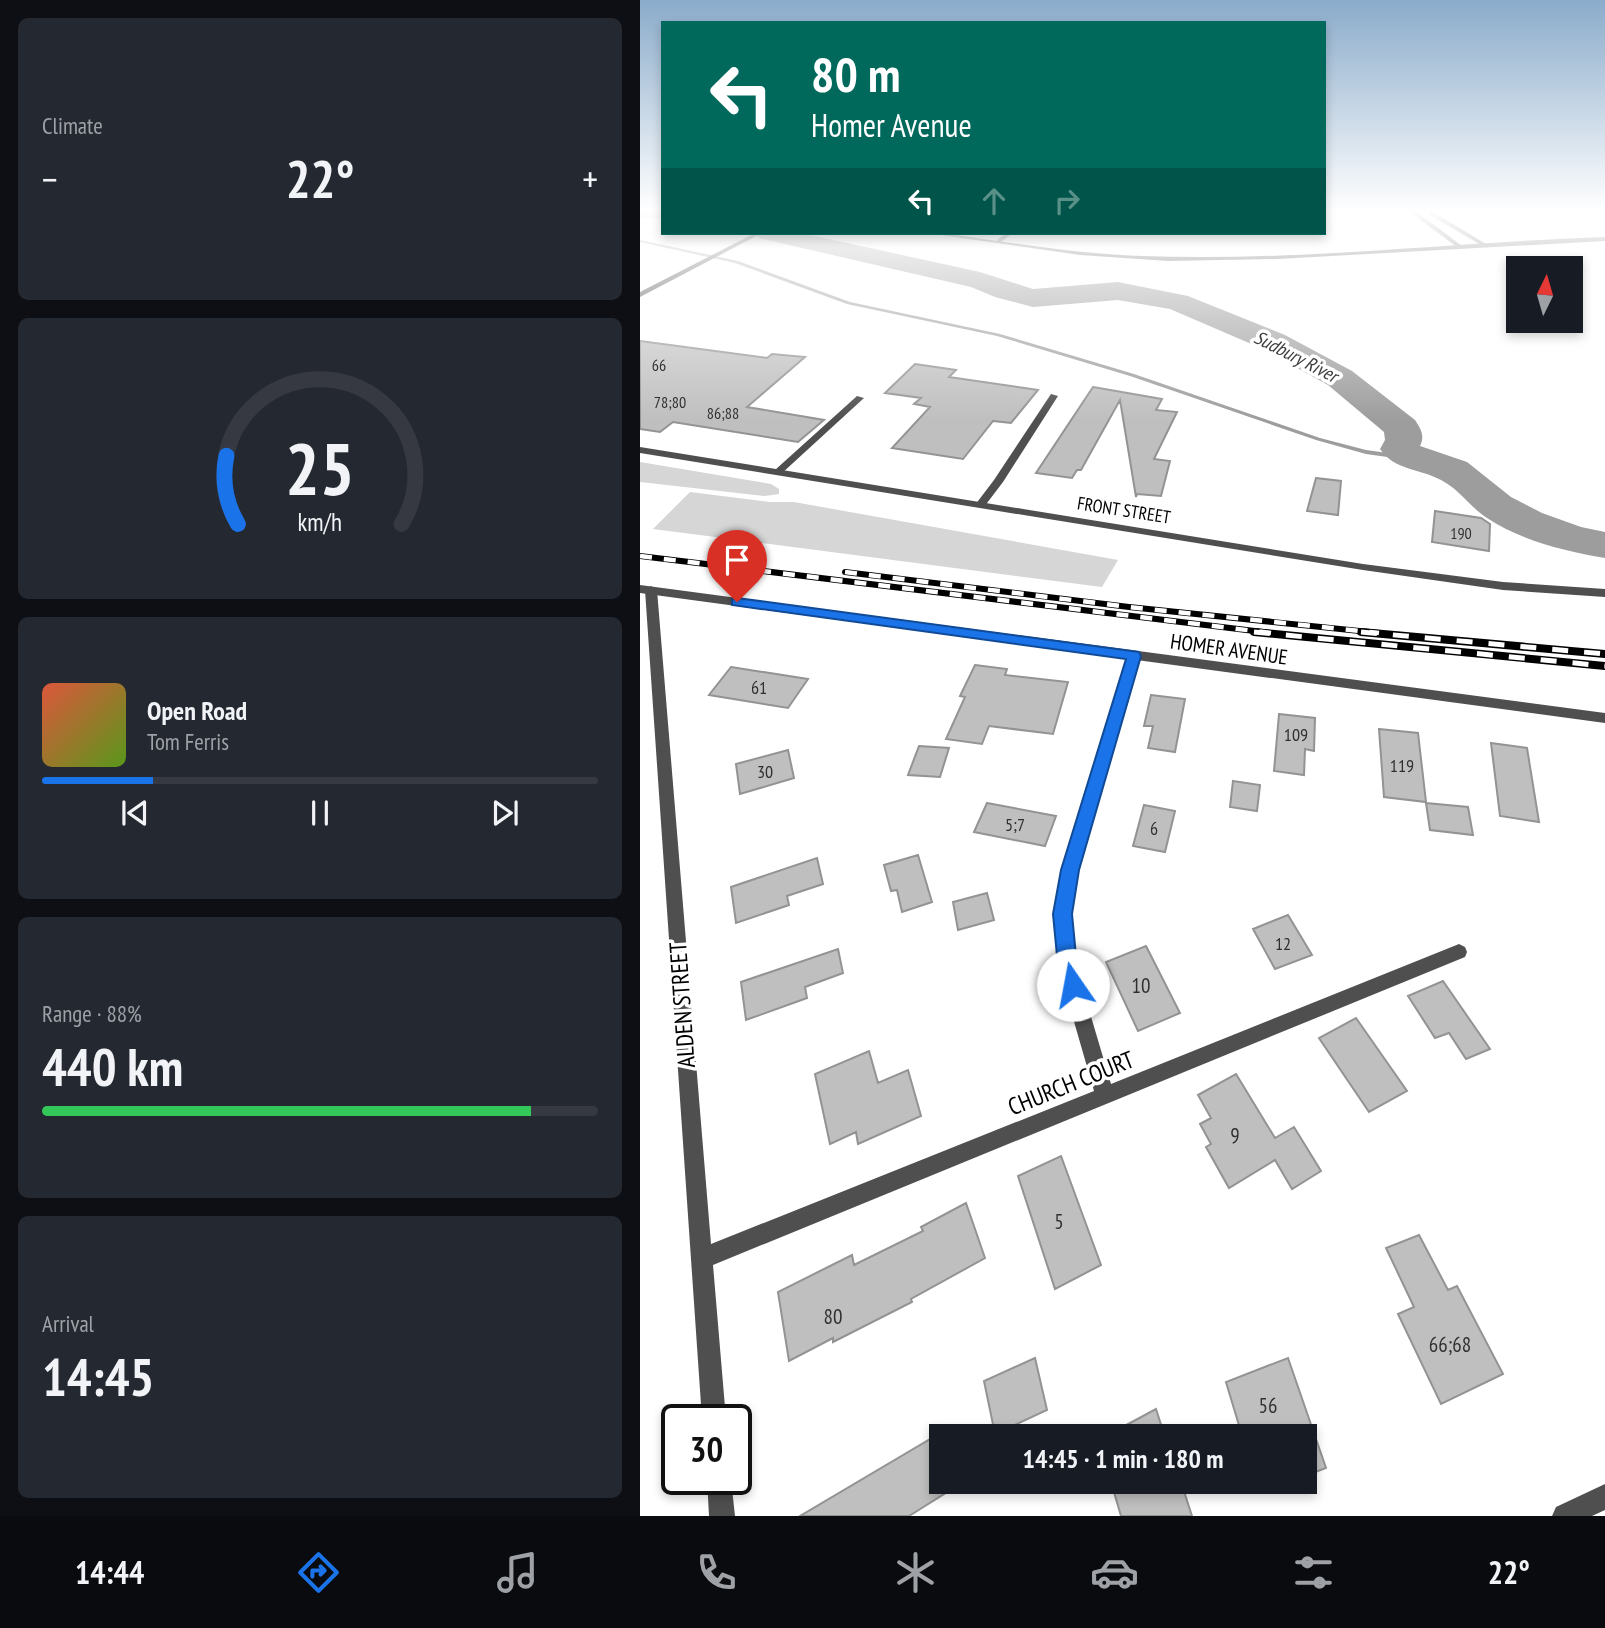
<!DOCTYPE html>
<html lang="en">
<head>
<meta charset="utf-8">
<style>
  :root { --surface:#171b24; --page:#242831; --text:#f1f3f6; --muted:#9ea1a6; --line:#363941; --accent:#1a73e8 }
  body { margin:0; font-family:"PT Sans Narrow",sans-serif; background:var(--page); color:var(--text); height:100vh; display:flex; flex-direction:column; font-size:26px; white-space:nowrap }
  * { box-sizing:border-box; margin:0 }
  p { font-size:23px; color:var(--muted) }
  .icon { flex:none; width:38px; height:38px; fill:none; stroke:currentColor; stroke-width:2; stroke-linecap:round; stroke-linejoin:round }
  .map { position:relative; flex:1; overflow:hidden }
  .drawer { display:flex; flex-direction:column; gap:18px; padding:18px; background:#0d0f14; width:640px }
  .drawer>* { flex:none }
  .banner { position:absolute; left:21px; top:21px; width:665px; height:214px; border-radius:0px; box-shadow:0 4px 10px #0003; background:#00695c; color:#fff; overflow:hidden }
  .needle { width:46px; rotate:5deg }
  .controls { position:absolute; left:866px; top:256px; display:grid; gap:14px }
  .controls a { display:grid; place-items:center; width:77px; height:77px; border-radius:0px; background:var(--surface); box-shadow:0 4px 10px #0003; font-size:35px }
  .speed { position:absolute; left:21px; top:1404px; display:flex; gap:14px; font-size:35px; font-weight:700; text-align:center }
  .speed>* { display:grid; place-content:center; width:91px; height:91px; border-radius:50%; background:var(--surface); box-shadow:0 4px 10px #0003; line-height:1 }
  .speed .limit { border:4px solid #111; border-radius:10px; background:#fff; color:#111 }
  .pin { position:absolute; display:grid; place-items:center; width:60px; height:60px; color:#fff; margin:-72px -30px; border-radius:50% 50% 50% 0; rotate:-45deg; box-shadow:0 0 7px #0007 }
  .pin .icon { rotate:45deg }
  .me { position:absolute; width:77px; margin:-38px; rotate:348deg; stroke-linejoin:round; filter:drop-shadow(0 0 5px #0008) }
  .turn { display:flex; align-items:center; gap:24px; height:147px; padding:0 35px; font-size:32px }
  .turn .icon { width:91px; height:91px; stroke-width:2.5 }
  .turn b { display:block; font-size:49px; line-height:60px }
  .lanes { display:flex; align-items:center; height:66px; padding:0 35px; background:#0003; justify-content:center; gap:35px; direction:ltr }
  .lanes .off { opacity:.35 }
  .big { font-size:52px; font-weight:700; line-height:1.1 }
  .drawer .widget { flex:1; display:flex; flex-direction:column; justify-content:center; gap:10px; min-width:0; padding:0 24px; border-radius:10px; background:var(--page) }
  .drawer .dial { align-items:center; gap:0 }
  .dial svg { height:182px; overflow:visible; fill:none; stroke:var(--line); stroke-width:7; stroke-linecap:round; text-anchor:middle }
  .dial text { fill:var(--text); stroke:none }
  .song { display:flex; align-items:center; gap:21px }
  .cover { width:84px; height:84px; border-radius:10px; background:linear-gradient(135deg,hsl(10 70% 55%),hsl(90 70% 35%)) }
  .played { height:7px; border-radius:4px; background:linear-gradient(90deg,var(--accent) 20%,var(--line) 20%) }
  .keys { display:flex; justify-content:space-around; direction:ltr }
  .heat { display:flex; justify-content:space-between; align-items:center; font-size:38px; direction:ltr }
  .charge { height:10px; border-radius:5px; background:linear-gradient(90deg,#34c759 88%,var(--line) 0) }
  .trip { position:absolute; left:289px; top:1424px; width:388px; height:70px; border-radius:0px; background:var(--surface); box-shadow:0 4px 10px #0003; font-weight:700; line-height:70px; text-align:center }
  .tab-bar { display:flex; height:112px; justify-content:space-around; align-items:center; background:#090b0e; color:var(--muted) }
  .tab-bar .icon { width:49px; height:49px }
  .tab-bar .current { color:var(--accent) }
  .tab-bar b { font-size:32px; color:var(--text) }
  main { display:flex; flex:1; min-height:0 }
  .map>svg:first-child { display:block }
  .green { fill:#d6d6d6 }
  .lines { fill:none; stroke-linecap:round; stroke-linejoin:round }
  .stream { fill:#9d9d9d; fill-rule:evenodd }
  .river { fill:#9d9d9d; fill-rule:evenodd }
  .building { fill:#bfbfbf; stroke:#939393; stroke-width:2 }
  .service { fill:#4f4f4f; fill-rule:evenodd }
  .minor { fill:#4f4f4f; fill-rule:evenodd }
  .tertiary { fill:#4f4f4f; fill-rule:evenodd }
  .rail-far1-casing { stroke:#000; stroke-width:6 }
  .rail-casing { stroke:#000; stroke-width:8 }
  .rail-far1 { stroke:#fff; stroke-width:4.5; stroke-dasharray:12; stroke-linecap:butt }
  .rail { stroke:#fff; stroke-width:5; stroke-dasharray:16; stroke-linecap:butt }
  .route { fill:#1a73e8; stroke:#114b97; stroke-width:2 }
  .labels { text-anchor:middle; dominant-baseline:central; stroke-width:7; stroke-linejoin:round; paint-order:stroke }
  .far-number-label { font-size:16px; fill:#303030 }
  .far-street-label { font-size:18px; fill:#000; stroke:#fff }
  .number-label { font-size:18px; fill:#303030 }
  .far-water-label { font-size:19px; font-style:italic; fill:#3e3e3e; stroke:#fff }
  .street-label { font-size:21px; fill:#000; stroke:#fff }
  .near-number-label { font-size:21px; fill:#303030 }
  .near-street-label { font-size:24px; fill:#000; stroke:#fff }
</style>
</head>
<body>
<main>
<section class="drawer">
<div class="widget"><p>Climate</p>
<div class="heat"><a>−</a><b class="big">22°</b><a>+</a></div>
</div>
<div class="widget dial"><svg viewBox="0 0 100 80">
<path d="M14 69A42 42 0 1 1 86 69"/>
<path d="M14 69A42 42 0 0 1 9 39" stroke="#1a73e8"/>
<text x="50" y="56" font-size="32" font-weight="700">25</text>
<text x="50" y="72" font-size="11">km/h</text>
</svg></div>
<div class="widget">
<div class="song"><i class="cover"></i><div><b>Open Road</b><p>Tom Ferris</p></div></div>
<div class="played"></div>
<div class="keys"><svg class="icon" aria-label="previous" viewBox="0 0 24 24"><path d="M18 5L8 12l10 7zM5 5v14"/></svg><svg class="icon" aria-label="pause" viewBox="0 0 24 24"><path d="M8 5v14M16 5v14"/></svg><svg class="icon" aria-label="next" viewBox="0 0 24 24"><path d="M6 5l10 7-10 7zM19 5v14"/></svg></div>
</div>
<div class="widget"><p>Range · 88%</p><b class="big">440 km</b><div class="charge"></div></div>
<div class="widget"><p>Arrival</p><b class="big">14:45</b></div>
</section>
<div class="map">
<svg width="965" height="1516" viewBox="0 0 965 1516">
  <rect width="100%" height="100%" fill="#fff"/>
  <path class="green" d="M0,462L131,484L139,489V494L125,496L0,482Z
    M50,492L130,502H154L478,560L462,587L13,529Z"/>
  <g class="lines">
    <path class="stream" d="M0,240L98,261L210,302L360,334L494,374L680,438L726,450L769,456L772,458L769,460L726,454L676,440L490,376L357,336L207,304L95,263L0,242Z"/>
    <path class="river" d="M0,209H23V218H0Z
      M115,233H161L340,272L393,289L478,282L548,296L645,335L712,371L775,420C781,429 785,436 780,446L827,462L871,497L902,513L941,527L965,532V558C924,551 882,541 847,518C830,507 819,489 801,480C779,468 755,471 740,449L745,440L744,432L688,385L623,349L530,309L478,300L393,307L355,297L331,287L119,238Z"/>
  </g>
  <path class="building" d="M0,341L127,358L132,354L165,357L107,407L184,420L158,442L33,422L20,432L0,429Z
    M275,364L316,370L309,377L398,390L371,423L353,421L323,459L252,448L290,407L274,404L281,398L245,393Z
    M453,387L522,399L516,410L537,412L514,459L530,461L521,496L497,494L496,497L480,400L441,470H437L432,478L396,473Z
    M676,478L701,481L698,515L667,511Z
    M795,511L841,518L850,524L849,551L792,542Z
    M335,665L367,669L365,675L428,682L413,734L349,726L342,744L306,739L325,697L320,696Z
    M91,667L168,679L148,708L69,695Z
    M511,695L545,699L535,752L508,748L513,726H504Z
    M639,714L675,718L674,751L665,749L664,775L634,771Z
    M739,729L778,733L786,802L744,797Z
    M851,743L887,748L899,822L860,816Z
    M279,746L309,748L300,777L268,775Z
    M148,750L154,778L100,794L96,764Z
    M593,781L620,785L617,811L590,807Z
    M347,803L416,816L405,846L334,832Z
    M786,803L828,807L833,835L790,830Z
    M504,805L535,811L525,852L493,846Z
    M278,855L292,902L262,912L257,890L251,891L244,865Z
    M177,858L183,884L147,896L149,905L96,923L91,887Z
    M347,893L354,920L318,930L313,902Z
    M648,915L672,955L635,969L613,929Z
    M506,946L540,1013L498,1031L466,962Z
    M198,949L203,973L165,987L167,998L106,1020L101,982Z
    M803,981L850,1049L826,1059L809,1033L795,1038L768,996Z
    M716,1018L767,1091L729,1112L679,1038Z
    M229,1051L238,1083L268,1070L281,1116L218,1144L216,1132L190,1144L175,1074Z
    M596,1074L635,1138L654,1127L681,1171L652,1189L635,1160L589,1188L566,1147L571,1144L560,1124L571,1118L558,1095Z
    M421,1156L461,1265L415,1289L378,1176Z
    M326,1203L345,1258L271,1299L272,1302L193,1342V1338L149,1361L138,1292L212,1255L214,1265L283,1231L281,1227Z
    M779,1235L808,1290L817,1286L863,1374L801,1404L758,1314L774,1307L746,1248Z
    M395,1358L407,1410L355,1434L344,1381Z
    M648,1358L686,1468L665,1476V1437H616L613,1428L601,1432L586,1382Z
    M516,1409L525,1437H464Z
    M302,1432L301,1482H315L317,1486L269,1516H160Z
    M471,1482H541L552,1516H481Z"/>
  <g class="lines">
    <path class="service" d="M766,209H773L822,246L817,247Z
      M789,209H795V213L846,244L841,245L790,215Z
      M366,233H373L361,242H357V240Z
      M411,394L418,396L363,482L344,507H336L335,505L354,480Z
      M217,396L224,398L141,474H135V470Z"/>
    <path class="minor" d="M115,233H122L0,297V292Z
      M287,233H302C368,242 435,254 502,256C656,262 811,242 965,237V241L637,259L528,261L440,255Z
      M11,586L17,590L71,1244L454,1091L418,966L414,914L422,870L490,653H498L500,656L438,870L430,914L436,966L471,1084L819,944L825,947L827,952L825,957L73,1265L86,1419H62L5,590Z
      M67,1479H91L95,1516H69Z
      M965,1484V1510L952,1516H912L916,1507Z"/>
    <path class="tertiary" d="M0,447L723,564L863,582L965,589V597L863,590L723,570L0,453Z
      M0,585L965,713V723L0,593Z"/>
    <defs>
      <path id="rail-far1" d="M0,556L631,633
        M205,572L489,607L739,633"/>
      <path id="rail" d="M614,632L965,666
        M721,632L965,654"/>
    </defs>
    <use href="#rail-far1" class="rail-far1-casing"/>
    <use href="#rail" class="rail-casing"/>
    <use href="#rail-far1" class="rail-far1"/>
    <use href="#rail" class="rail"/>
  </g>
  <linearGradient id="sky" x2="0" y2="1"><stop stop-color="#8aabca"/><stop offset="0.5" stop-color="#fff"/><stop offset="1" stop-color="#fff" stop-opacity="0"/></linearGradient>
  <rect width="965" height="421" fill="url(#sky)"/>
  <path class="route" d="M97,598L499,652L501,656L439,870L432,914L437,966L443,985L440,992L433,995L426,992L418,966L413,914L421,870L486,659L92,605V599Z"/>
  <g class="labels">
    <g class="far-number-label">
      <text x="19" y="365">66</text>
      <text x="30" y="402">78;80</text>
      <text x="83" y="413">86;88</text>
      <text x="821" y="533">190</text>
    </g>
    <g class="far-street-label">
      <text transform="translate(484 510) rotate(9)">FRONT STREET</text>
    </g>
    <g class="number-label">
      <text x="119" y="687">61</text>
      <text x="656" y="734">109</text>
      <text x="762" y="765">119</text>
      <text x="125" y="771">30</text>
      <text x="375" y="824">5;7</text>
      <text x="514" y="828">6</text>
      <text x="643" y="943">12</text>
    </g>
    <g class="far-water-label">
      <text transform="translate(656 356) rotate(27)">Sudbury River</text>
    </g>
    <g class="street-label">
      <text transform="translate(589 649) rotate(8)">HOMER AVENUE</text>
    </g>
    <g class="near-number-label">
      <text x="501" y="985">10</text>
      <text x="595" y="1135">9</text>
      <text x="419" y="1221">5</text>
      <text x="193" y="1316">80</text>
      <text x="810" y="1344">66;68</text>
      <text x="628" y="1405">56</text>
    </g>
    <g class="near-street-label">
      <text transform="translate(42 1005) rotate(-94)">ALDEN STREET</text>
      <text transform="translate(431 1083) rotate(-22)">CHURCH COURT</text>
    </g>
  </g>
</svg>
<div class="controls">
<a><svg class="needle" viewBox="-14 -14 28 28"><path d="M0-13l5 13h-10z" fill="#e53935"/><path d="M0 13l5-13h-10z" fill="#9ea1a6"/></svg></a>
</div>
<div class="speed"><div class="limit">30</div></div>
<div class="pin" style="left:97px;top:602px;background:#d93025"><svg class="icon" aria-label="arrive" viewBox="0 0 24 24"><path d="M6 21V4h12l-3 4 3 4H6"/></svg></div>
<svg class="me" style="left:433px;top:985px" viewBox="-20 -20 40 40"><circle r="19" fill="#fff"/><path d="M0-13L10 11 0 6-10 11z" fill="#1a73e8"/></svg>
<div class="trip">14:45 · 1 min · 180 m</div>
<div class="banner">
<div class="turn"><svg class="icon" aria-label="left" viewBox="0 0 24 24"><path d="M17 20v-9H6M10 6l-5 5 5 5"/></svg><div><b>80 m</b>Homer Avenue</div></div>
<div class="lanes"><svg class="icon" aria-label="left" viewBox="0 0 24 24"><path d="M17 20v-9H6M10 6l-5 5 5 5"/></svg><svg class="icon off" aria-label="ahead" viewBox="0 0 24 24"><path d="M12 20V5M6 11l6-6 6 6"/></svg><svg class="icon off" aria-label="right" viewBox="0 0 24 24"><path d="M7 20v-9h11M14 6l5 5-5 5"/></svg></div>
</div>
</div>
</main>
<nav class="tab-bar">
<b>14:44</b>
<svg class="icon current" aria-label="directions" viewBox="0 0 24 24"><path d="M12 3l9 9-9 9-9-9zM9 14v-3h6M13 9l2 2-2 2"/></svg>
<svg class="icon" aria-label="music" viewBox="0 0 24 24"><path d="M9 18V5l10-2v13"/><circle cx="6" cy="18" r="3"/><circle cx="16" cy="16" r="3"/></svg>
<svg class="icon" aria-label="phone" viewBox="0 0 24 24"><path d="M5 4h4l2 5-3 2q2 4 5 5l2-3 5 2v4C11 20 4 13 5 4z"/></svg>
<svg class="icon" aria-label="climate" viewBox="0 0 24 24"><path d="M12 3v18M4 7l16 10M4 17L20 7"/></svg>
<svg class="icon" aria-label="car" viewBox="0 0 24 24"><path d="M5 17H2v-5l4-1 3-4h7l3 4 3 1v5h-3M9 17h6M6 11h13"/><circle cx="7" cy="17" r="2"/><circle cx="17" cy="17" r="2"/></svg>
<svg class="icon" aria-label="filters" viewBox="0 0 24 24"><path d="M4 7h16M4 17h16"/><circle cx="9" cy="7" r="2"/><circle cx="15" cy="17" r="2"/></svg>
<b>22°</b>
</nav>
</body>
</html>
